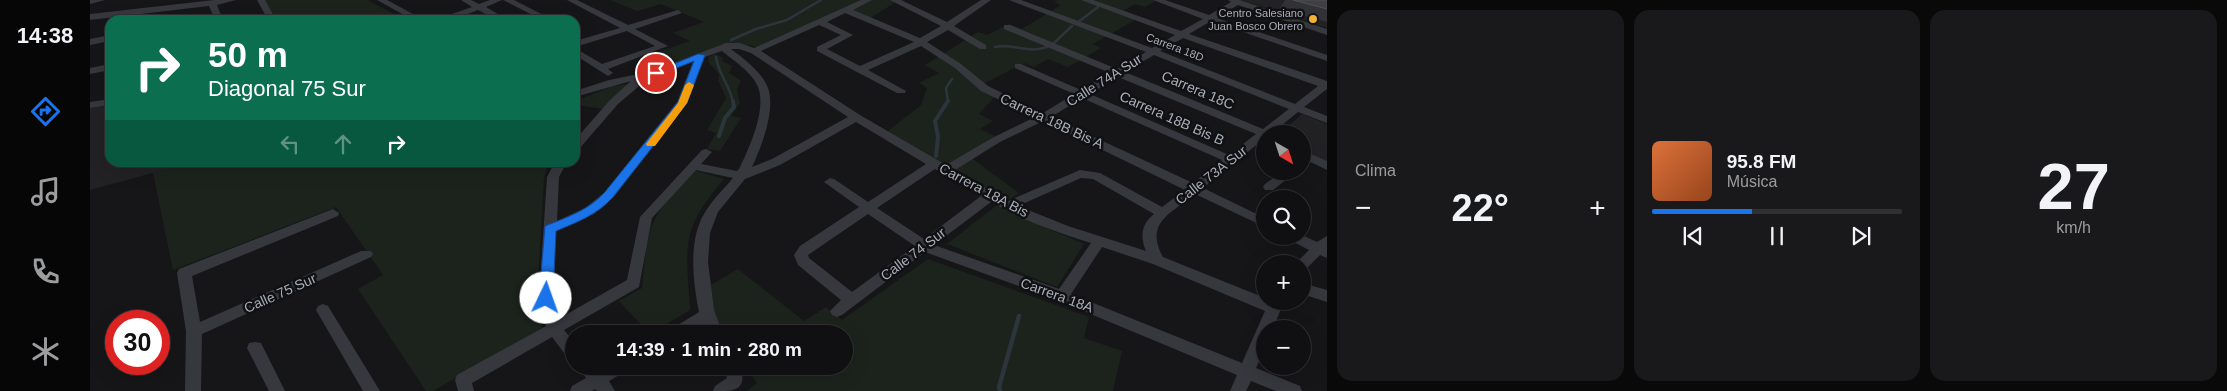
<!DOCTYPE html>
<html lang="es">
<head>
<meta charset="utf-8">
<style>
  :root { --surface:#101012; --page:#19191b; --text:#f1f3f6; --muted:#9c9d9f; --line:#303032; --accent:#1a73e8 }
  body { margin:0; font-family:Helvetica,sans-serif; background:var(--page); color:var(--text); height:100vh; display:flex; flex-direction:column; font-size:19px; white-space:nowrap }
  * { box-sizing:border-box; margin:0 }
  p { font-size:16px; color:var(--muted) }
  .icon { flex:none; width:28px; height:28px; fill:none; stroke:currentColor; stroke-width:2; stroke-linecap:round; stroke-linejoin:round }
  .map { position:relative; flex:1; overflow:hidden }
  .sheet { display:flex; flex-direction:column; gap:10px; padding:10px; background:#09090a; width:900px }
  .sheet>* { flex:none }
  .guide { position:absolute; left:15px; top:15px; width:475px; height:152px; border-radius:15px; box-shadow:0 5px 20px #0002,0 0 0 1px var(--line); background:#0b6e4f; color:#fff; overflow:hidden }
  .needle { width:32px; rotate:141deg }
  .fabs { position:absolute; left:1166px; top:125px; display:grid; gap:10px }
  .fabs a { display:grid; place-items:center; width:55px; height:55px; border-radius:50%; background:var(--surface); box-shadow:0 5px 20px #0002,0 0 0 1px var(--line); font-size:25px }
  .speed { position:absolute; left:15px; top:310px; display:flex; gap:10px; font-size:25px; font-weight:700; text-align:center }
  .speed>* { display:grid; place-content:center; width:65px; height:65px; border-radius:50%; background:var(--surface); box-shadow:0 5px 20px #0002,0 0 0 1px var(--line); line-height:1 }
  .speed .limit { border:8px solid #d22; background:#fff; color:#111 }
  .pin { position:absolute; display:grid; place-items:center; width:42px; height:42px; color:#fff; margin:-21px; border:2px solid #fff; border-radius:50%; box-shadow:0 1px 5px #0007 }
  .me { position:absolute; width:55px; margin:-28px; rotate:3deg; stroke-linejoin:round; filter:drop-shadow(0 0 4px #0008) }
  .turn { display:flex; align-items:center; gap:18px; height:105px; padding:0 20px; font-size:22px }
  .turn .icon { width:65px; height:65px; stroke-width:2.5 }
  .turn b { display:block; font-size:35px; line-height:42px }
  .lanes { display:flex; align-items:center; height:48px; padding:0 20px; background:#0003; justify-content:center; gap:25px; direction:ltr }
  .lanes .off { opacity:.35 }
  .big { font-size:38px; font-weight:700; line-height:1.1 }
  .sheet .card { flex:1; display:flex; flex-direction:column; justify-content:center; gap:8px; min-width:0; padding:0 18px; border-radius:15px; background:var(--page) }
  .sheet .dial { align-items:center; gap:0 }
  .dial b { font-size:65px; line-height:1 }
  .song { display:flex; align-items:center; gap:15px }
  .cover { width:60px; height:60px; border-radius:8px; background:linear-gradient(135deg,hsl(20 70% 55%),hsl(20 70% 35%)) }
  .played { height:5px; border-radius:2px; background:linear-gradient(90deg,var(--accent) 40%,var(--line) 40%) }
  .keys { display:flex; justify-content:space-around; direction:ltr }
  .heat { display:flex; justify-content:space-between; align-items:center; font-size:28px; direction:ltr }
  .sheet .tiles { flex:1; display:grid; gap:10px; grid-template-columns:repeat(3,1fr) }
  .trip { position:absolute; left:475px; top:325px; width:288px; height:50px; border-radius:25px; background:var(--surface); box-shadow:0 5px 20px #0002,0 0 0 1px var(--line); font-weight:700; line-height:50px; text-align:center }
  main { display:flex; flex:1; min-height:0 }
  .tab-bar { display:flex; flex-direction:column; width:90px; justify-content:space-around; align-items:center; background:#060607; color:var(--muted) }
  .tab-bar .icon { width:35px; height:35px }
  .tab-bar .selected { color:var(--accent) }
  .tab-bar b { font-size:22px; color:var(--text) }
  .map>svg:first-child { display:block }
  .built { fill:#222225 }
  .green { fill:#1c231d }
  .lines { fill:none; stroke-linecap:round; stroke-linejoin:round }
  .stream-far2 { stroke:#2c353c; stroke-width:2.5 }
  .stream-far1 { stroke:#2c353c; stroke-width:4 }
  .stream { stroke:#2c353c; stroke-width:4.5 }
  .minor { fill:#37383d; fill-rule:evenodd }
  .wall { fill:#323236 }
  .building { fill:#3f3f44; stroke:#4f5156 }
  .route { fill:#1a73e8; stroke:#114b97 }
  .slow { fill:#f59e0b }
  .poi-dot { fill:#f2b134; stroke:#111113; stroke-width:2 }
  .labels { text-anchor:middle; dominant-baseline:central; stroke-width:5; stroke-linejoin:round; paint-order:stroke }
  .far-poi-label { font-size:11px; fill:#a8adb8; stroke:#111113; text-anchor:end }
  .far-street-label { font-size:11px; fill:#a8adb8; stroke:#111113 }
  .street-label { font-size:14px; fill:#a8adb8; stroke:#111113 }
</style>
</head>
<body>
<main>
<nav class="tab-bar">
<b>14:38</b>
<svg class="icon selected" aria-label="directions" viewBox="0 0 24 24"><path d="M12 3l9 9-9 9-9-9zM9 14v-3h6M13 9l2 2-2 2"/></svg>
<svg class="icon" aria-label="music" viewBox="0 0 24 24"><path d="M9 18V5l10-2v13"/><circle cx="6" cy="18" r="3"/><circle cx="16" cy="16" r="3"/></svg>
<svg class="icon" aria-label="phone" viewBox="0 0 24 24"><path d="M5 4h4l2 5-3 2q2 4 5 5l2-3 5 2v4C11 20 4 13 5 4z"/></svg>
<svg class="icon" aria-label="climate" viewBox="0 0 24 24"><path d="M12 3v18M4 7l16 10M4 17L20 7"/></svg>
</nav>
<div class="map">
<svg width="1237" height="391" viewBox="0 0 1237 391">
  <rect width="100%" height="100%" fill="#161618"/>
  <path class="built" d="M1151,0H1237V28L1180,9Z
    M20,105V162L99,163L0,190V108Z
    M1212,114L1237,124V162L1213,150L1212,134H1189Z"/>
  <path class="green" d="M171,0H277L316,20H217L216,17L204,20H187Z
    M520,0H809L779,19L755,9L667,47L651,44L633,45L573,68L553,57L600,41L583,33L614,22L571,4L547,11Z
    M968,0H1067L1055,7L1045,4L1033,11L1050,17L1003,44L1011,48L978,67L958,59L944,67L934,63L893,84L909,92L889,114L903,121L890,129L905,136L876,154L929,193L917,201L855,167L798,131L831,105L837,88L829,83L849,73L835,65L888,32L897,35L919,24L932,29L971,5L964,2Z
    M625,54L633,58L632,61L642,66L639,73L651,81L647,90L650,103L641,116L651,118L630,151L617,149L626,133L617,130L636,98L628,80L629,74L618,62L619,57Z
    M540,83L515,109L492,106L485,111V101L521,87Z
    M99,162L454,163L458,165L454,178L448,280V314L452,328L343,391H336L268,289L293,275L246,207L83,270L63,173Z
    M604,170L634,179C590,230 596,246 600,310L560,334L529,301L552,288C554,268 555,245 562,226C570,205 589,187 604,170Z
    M906,206L994,244L967,287L857,244Z
    M838,259L999,317L994,338L1032,351L1023,391H657L667,383L655,366H754V334H633L620,307L621,285L648,269L714,321L736,307L752,320Z"/>
  <g class="lines">
    <path class="stream-far2" d="M988,22L1008,7
      M641,40L666,29L697,20L731,0
      M964,43L982,26
      M905,47C923,43 939,54 957,47
      M626,57C628,73 640,86 643,102
      M858,102L856,88L862,79"/>
    <path class="stream-far1" d="M629,136L635,118L644,107L643,101
      M846,156L848,137L845,121L858,101"/>
    <path class="stream" d="M910,391L909,387L929,316"/>
    <path class="minor" d="M0,0H15L0,4Z
      M124,0H146L127,5L133,20H109L123,15L119,6L0,20V14Z
      M167,0H175L186,20H178Z
      M287,0H297L334,20H323Z
      M371,0H381L389,4L400,0H412L396,7L418,20H407L388,10L368,18H362V14L382,7Z
      M413,0H424L463,20H452Z
      M477,0H487L538,25L588,10L592,13L545,29L578,46L518,69L523,73L518,76L485,55V48L512,64L565,46L537,31L485,47V41L530,28Z
      M771,0H782L763,10L830,38L851,26L800,0H811L857,22L891,0H901L864,26L896,45V49H890L858,30L837,42L871,64L898,86L953,113L984,94L925,68V64H931L991,90L1020,73L914,29V25H920L1027,69L1056,52L919,0H931L1062,48L1085,35L991,0H1003L1091,31L1113,19L1063,0H1075L1119,15L1141,2L1138,0H1150L1237,29V35L1148,5L1127,18L1237,55V61L1121,21L1099,34L1237,81V89L1214,107L1237,116V123L1208,112L1181,134H1175V138L1113,188L1175,218V227L1105,194C1081,214 1054,222 1073,257L1175,298V301H1194L1183,329H1175V347L1166,368L1210,386L1212,391H1186L1161,381L1156,391H1140L1147,375L967,300L835,252L752,315L747,317L742,315L740,311L751,300L708,265L704,255L710,246L769,207L734,182L740,178L744,179L778,202L836,164L766,122L690,165L655,179L628,212L620,233L618,262L624,310L633,334H617L613,324L598,334H577L580,330L609,312C603,282 598,241 614,214C622,200 633,190 643,178L606,170L562,218L549,287L474,330L484,342V359L478,358L462,337L382,383L384,391H368L365,380L367,375L456,326L451,315L449,298L457,177L465,162H477L469,177L467,221L495,208L515,192L587,102L603,62L569,75L552,79L548,87L528,104L489,149L485,150V140L520,100L541,81L485,97V91L519,80L563,71L636,43H650L664,48ZM755,13L824,42L770,66L737,49L763,35L737,22ZM729,25L751,35L727,47V51L807,93H815L816,91L778,70L831,46L865,68L891,91L945,117L902,138L856,165L770,115L671,51ZM1093,38L1228,86L1205,104L1070,51ZM641,49H649L661,53L758,117L682,159L662,167C671,148 686,110 678,88C672,72 654,59 641,49ZM632,51C644,61 662,72 668,87C677,109 659,149 649,169L647,171L611,164L622,152L616,149L612,150L550,217L537,280L468,319L463,298L466,231L504,214L523,198L597,103L615,57ZM1064,55L1199,109L1173,129L1035,72ZM1028,77L1166,134L1139,155L1000,94ZM992,98L1132,160L1103,183L961,117ZM953,121L1095,190L1072,207L1010,173L990,170L918,201L865,170L910,142ZM845,169L891,196L834,239L787,208ZM991,178L1003,179L1064,214C1051,224 1050,237 1056,251L978,226L928,206ZM901,202C931,220 967,232 1001,243L969,289L844,245ZM778,214L825,246L762,292L719,258L718,255ZM1012,247L1063,264L1175,311L1152,363L981,294Z
      M20,35V41L0,45V39Z
      M20,64V70L0,74V68Z
      M20,99V105L0,108V102Z
      M1212,150L1237,161V170L1212,158Z
      M1193,171H1207L1183,190H1175L1173,187L1175,184Z
      M243,209L249,213L248,216L102,276L110,322L271,251H281L283,254L281,257L112,334L111,391H95L96,331L87,273L89,269Z
      M1212,235L1227,242L1237,236V258L1230,255L1217,268L1212,269V264H1205L1219,250L1198,239L1196,236Z
      M1212,283L1237,290V302L1212,294Z
      M233,304L238,306L290,391H273L226,310L228,306Z
      M165,342L171,343L195,391H179L157,348L159,343Z
      M488,366H506L509,370L516,366H538L536,371L519,381L525,391H507L505,389L502,391H480L482,386L496,378Z
      M635,366H651C657,391 645,391 623,391L625,386L637,378Z"/>
  </g>
  <path class="wall" d="M1195,0H1237V22L1189,9Z"/>
  <path class="building" d="M1203,0H1237V9Z"/>
  <path class="route" d="M608,54L615,55L597,103L523,197C507,215 487,222 466,231L463,298L461,301H451L449,298L455,226C478,217 499,210 515,192L588,102L604,61L569,75L562,73Z"/>
  <path class="slow" d="M599,82L604,85L597,103L565,146H557L556,144L588,103L595,85Z"/>
  <circle class="poi-dot" cx="1223" cy="19" r="5"/>
  <g class="labels">
    <g class="far-poi-label">
      <text x="1213" y="13">Centro Salesiano<tspan x="1213" dy="13">Juan Bosco Obrero</tspan></text>
    </g>
    <g class="far-street-label">
      <text transform="translate(1085 47) rotate(21)">Carrera 18D</text>
    </g>
    <g class="street-label">
      <text transform="translate(1014 80) rotate(-32)">Calle 74A Sur</text>
      <text transform="translate(1108 90) rotate(23)">Carrera 18C</text>
      <text transform="translate(1082 118) rotate(24)">Carrera 18B Bis B</text>
      <text transform="translate(962 121) rotate(25)">Carrera 18B Bis A</text>
      <text transform="translate(1121 175) rotate(-38)">Calle 73A Sur</text>
      <text transform="translate(894 190) rotate(28)">Carrera 18A Bis</text>
      <text transform="translate(823 254) rotate(-37)">Calle 74 Sur</text>
      <text transform="translate(190 293) rotate(-24)">Calle 75 Sur</text>
      <text transform="translate(967 295) rotate(20)">Carrera 18A</text>
    </g>
  </g>
</svg>
<div class="fabs">
<a><svg class="needle" viewBox="-14 -14 28 28"><path d="M0-13l5 13h-10z" fill="#e53935"/><path d="M0 13l5-13h-10z" fill="#9c9d9f"/></svg></a>
<a><svg class="icon" aria-label="search" viewBox="0 0 24 24"><circle cx="10" cy="10" r="6"/><path d="M15 15l6 6"/></svg></a>
<a>+</a>
<a>−</a>
</div>
<div class="speed"><div class="limit">30</div></div>
<div class="pin" style="left:566px;top:73px;background:#d93025"><svg class="icon" aria-label="arrive" viewBox="0 0 24 24"><path d="M6 21V4h12l-3 4 3 4H6"/></svg></div>
<svg class="me" style="left:456px;top:298px" viewBox="-20 -20 40 40"><circle r="19" fill="#fff"/><path d="M0-13L10 11 0 6-10 11z" fill="#1a73e8"/></svg>
<div class="trip">14:39 · 1 min · 280 m</div>
<div class="guide">
<div class="turn"><svg class="icon" aria-label="right" viewBox="0 0 24 24"><path d="M7 20v-9h11M14 6l5 5-5 5"/></svg><div><b>50 m</b>Diagonal 75 Sur</div></div>
<div class="lanes"><svg class="icon off" aria-label="left" viewBox="0 0 24 24"><path d="M17 20v-9H6M10 6l-5 5 5 5"/></svg><svg class="icon off" aria-label="ahead" viewBox="0 0 24 24"><path d="M12 20V5M6 11l6-6 6 6"/></svg><svg class="icon" aria-label="right" viewBox="0 0 24 24"><path d="M7 20v-9h11M14 6l5 5-5 5"/></svg></div>
</div>
</div>
<section class="sheet">
<div class="tiles">
<div class="card"><p>Clima</p>
<div class="heat"><a>−</a><b class="big">22°</b><a>+</a></div>
</div>
<div class="card">
<div class="song"><i class="cover"></i><div><b>95.8 FM</b><p>Música</p></div></div>
<div class="played"></div>
<div class="keys"><svg class="icon" aria-label="previous" viewBox="0 0 24 24"><path d="M18 5L8 12l10 7zM5 5v14"/></svg><svg class="icon" aria-label="pause" viewBox="0 0 24 24"><path d="M8 5v14M16 5v14"/></svg><svg class="icon" aria-label="next" viewBox="0 0 24 24"><path d="M6 5l10 7-10 7zM19 5v14"/></svg></div>
</div>
<div class="card dial"><b>27</b><p>km/h</p></div>
</div>
</section>
</main>
</body>
</html>
